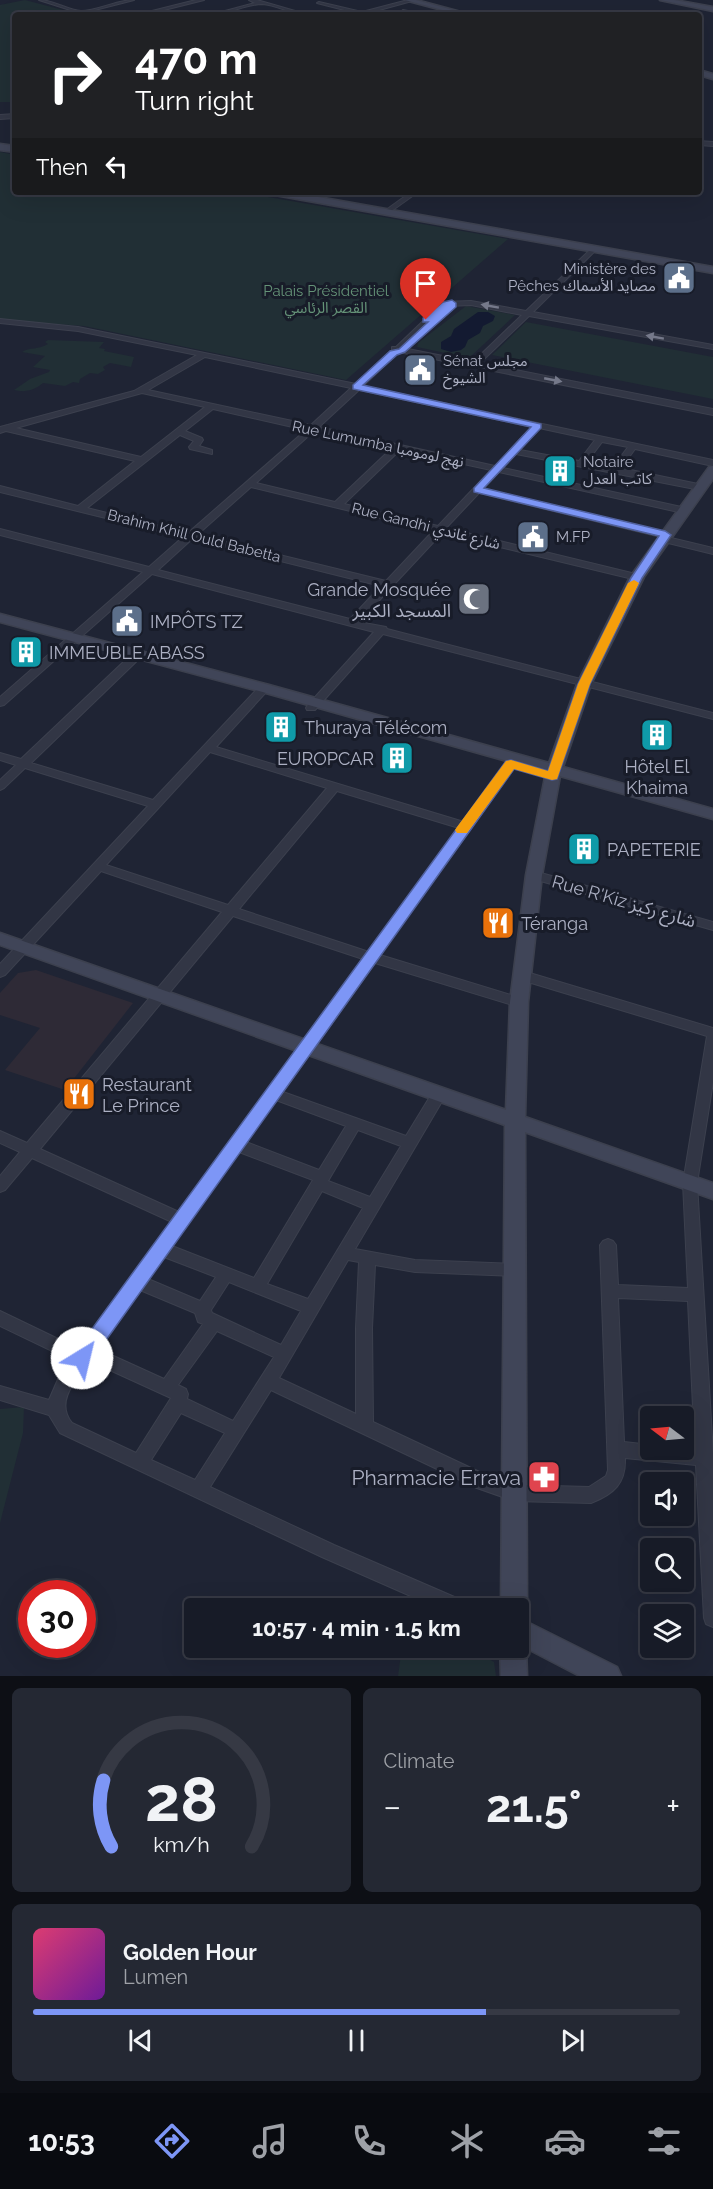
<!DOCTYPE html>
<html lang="en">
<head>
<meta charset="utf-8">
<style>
  :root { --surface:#171b27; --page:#242833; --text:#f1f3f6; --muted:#9ea1a7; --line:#363944; --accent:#7d96f6 }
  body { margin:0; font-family:Raleway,"Noto Sans Arabic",sans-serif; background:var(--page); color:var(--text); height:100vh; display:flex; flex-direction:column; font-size:22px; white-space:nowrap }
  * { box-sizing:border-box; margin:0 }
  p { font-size:20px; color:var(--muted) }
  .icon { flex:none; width:33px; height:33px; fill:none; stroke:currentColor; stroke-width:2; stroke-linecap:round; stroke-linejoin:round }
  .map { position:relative; height:1676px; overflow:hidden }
  .sheet { display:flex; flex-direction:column; gap:12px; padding:12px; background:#0d0f15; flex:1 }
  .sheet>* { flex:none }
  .guide { position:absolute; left:12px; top:12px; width:690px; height:183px; border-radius:6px; box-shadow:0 6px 24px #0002,0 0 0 2px var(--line); background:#202124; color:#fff; overflow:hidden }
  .needle { width:39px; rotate:286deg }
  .tools { position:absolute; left:640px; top:1406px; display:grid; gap:12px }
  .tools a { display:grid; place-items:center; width:54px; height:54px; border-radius:6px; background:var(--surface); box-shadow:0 6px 24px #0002,0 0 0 2px var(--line); font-size:30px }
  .speed { position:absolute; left:18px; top:1580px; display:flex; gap:12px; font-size:30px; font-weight:700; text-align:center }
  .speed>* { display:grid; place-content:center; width:78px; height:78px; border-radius:50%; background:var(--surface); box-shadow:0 6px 24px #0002,0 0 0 2px var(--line); line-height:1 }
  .speed .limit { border:9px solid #d22; background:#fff; color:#111 }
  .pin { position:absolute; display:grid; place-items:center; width:51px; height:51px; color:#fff; margin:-62px -26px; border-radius:50% 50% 50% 0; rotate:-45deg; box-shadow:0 0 6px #0007 }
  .pin .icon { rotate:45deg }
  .me { position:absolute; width:66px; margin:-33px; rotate:36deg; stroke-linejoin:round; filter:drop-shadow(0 0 4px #0008) }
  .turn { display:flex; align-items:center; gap:21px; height:126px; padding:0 24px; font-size:27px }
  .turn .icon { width:78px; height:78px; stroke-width:2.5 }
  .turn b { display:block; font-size:42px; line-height:51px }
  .then { display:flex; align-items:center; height:57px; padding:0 24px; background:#0003; gap:12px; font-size:22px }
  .big { font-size:45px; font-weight:700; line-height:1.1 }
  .sheet .card { flex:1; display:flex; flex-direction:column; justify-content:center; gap:9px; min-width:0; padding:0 21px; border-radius:9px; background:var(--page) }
  .sheet .dial { align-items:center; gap:0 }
  .dial svg { height:156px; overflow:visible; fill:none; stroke:var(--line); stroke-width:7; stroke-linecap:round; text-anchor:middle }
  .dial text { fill:var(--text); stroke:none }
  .song { display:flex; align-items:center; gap:18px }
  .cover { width:72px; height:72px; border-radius:9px; background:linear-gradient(135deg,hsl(340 70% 55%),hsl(280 70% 35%)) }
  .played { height:6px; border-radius:3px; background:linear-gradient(90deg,var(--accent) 70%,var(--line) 70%) }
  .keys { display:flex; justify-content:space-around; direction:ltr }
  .heat { display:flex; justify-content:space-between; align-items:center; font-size:33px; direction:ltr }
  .sheet .tiles { flex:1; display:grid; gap:12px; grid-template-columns:1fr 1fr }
  .card:last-child { grid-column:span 2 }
  .trip { position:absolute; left:184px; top:1598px; width:345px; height:60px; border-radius:6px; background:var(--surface); box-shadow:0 6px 24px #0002,0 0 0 2px var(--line); font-weight:700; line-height:60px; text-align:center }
  .menu { display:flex; height:96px; justify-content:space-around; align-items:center; background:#090b10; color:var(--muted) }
  .menu .icon { width:42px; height:42px }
  .menu .selected { color:var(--accent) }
  .menu b { font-size:27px; color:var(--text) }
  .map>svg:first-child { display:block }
  .medical { fill:#2e2a36 }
  .green { fill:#212f35 }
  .water { fill:#131a31 }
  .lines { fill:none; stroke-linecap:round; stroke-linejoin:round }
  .street-casing { stroke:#3c404e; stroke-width:2 }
  .secondary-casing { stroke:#3c404e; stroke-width:3 }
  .street { fill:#323645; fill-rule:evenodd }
  .secondary { fill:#404558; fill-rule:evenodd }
  .oneway { fill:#75798a }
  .route { fill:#7d96f6; stroke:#5162a0; stroke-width:1.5 }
  .slow { fill:#f59e0b }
  .labels { text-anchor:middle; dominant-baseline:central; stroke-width:6; stroke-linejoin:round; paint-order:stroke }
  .far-poi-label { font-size:15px; fill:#acb0c3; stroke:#181c29; text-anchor:start }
  .far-park-label { font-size:15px; fill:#649277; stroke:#181c29 }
  .far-street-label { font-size:15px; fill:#acb0c3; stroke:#181c29 }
  .poi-label { font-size:18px; fill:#acb0c3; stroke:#181c29; text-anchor:start }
  .street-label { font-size:18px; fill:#acb0c3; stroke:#181c29 }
  .near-poi-label { font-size:21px; fill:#acb0c3; stroke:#181c29; text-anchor:end }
</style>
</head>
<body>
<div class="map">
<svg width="713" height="1676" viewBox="0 0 713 1676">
  <rect width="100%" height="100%" fill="#1f2434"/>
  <path class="medical" d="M36,970L133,1003L65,1090L5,1070L40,1028L0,1015V993L18,973Z"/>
  <path class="green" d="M25,0L82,15H15V102H0V5Z
    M0,152L15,155V192H239L508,239L346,380L84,326L0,320Z
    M466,306L515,315L469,358L417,347L418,343Z
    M526,322L713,357V399L492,355Z
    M48,340L104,342L99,348L105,349L104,351L134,357L131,367L110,363L103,367L105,370L98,374L90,373L80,379L79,383L73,382L65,386L43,383C35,390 25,393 14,390L30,379L49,372L50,370L33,367L45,356L22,352C29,347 39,350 48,344L45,342Z
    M24,1407L23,1433L0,1523V1409Z
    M402,1647H467L494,1662L496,1676H398Z"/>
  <path class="water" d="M478,312H488L495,316L493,321L483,326L480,333L468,340L465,347L461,350L451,352L441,349V342L451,336L454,329Z"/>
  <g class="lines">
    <defs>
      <path id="street" d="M39,0C54,0 67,10 81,11C97,11 117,0 134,0L87,12L93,15H86Z
        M196,0H204L144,15H136Z
        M249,0H257L309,15C293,15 278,5 262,4C246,4 227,15 210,15L255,3Z
        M408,0L412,1L361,15H353L356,13L317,3L319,2L362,12Z
        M403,10L423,14V15L401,12Z
        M15,114V118L0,119V115Z
        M699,141L713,142V146L699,145Z
        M411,192H418L390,212H386V210Z
        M592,248L597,249L533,312L713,345V349L529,316L480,363L713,409V415L399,352L363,386L713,460V466L635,449L621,468L703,485L704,487L700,490L516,454L503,468L686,508V512L683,513L499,472L483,489L668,533L670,535L667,537L713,548V554L660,541L658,539L661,537L479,493L446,528L640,575L642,577L637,580L442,533L359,622L386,627L387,629L713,713V719L383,634L315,710H307L306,708L307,706L374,632L152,574L4,705L0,706V697L143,572L0,535V529L149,567L183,537L0,492V486L78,506L135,461L6,431L0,433V427L134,391L197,355L78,331L0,323V319L78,327L356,384L392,350V347H396L443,302L471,301L526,311ZM471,305L522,315L473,362L403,348L448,306ZM205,357L351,388L311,425L148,390ZM359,390L532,427L495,466L319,427ZM142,393L205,407L141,457L16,428ZM213,409L306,430L188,533L87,508L180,435L194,441L189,447L190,449L212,454V450L199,446L203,440L202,438L185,431ZM539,428L595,440L579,461L520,450ZM314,431L392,448L335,502L256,483ZM602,442L628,447L613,467L587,462ZM400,450L491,470L438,526L344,504ZM251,487L433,531L386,581L197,535ZM192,539L381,586L350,619L158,570Z
        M138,651L143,654L142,656L31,763L153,800L260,686L264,685L269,688L268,690L216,747L464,822L511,757H519L521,759L380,955L524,999L526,1002L524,1005L519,1007L375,963L283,1092L406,1136L434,1090L439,1089L444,1090L446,1094L444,1098L355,1249L415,1260L514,1264L520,1265L522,1270L520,1275L514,1276L415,1272L375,1265L372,1328L373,1422L488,1476L514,1485L589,1487L606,1476L608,1470L600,1245L603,1241L608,1239L613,1241L616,1245L618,1285L688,1288L683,1183L707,1036L518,979L516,976L518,973L523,971L713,1028V1082L697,1183L713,1454V1627L706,1624L704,1618L696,1465L625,1458C626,1483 614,1494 591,1503L514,1501L477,1488L271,1390L210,1487L334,1545L466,1602L468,1608H438L322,1557L60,1433L49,1415L0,1400V1386L49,1400L59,1377L71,1360L0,1326V1311L79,1349L172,1222L32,1158L5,1190L0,1192V1176L20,1152L0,1143V1131L27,1143L222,912L101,871L5,975L0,977V964L148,806L25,768L4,788L0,790V780L16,765L0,760V753L21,759L134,652ZM210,752L327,788L228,905L106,865ZM337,791L459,828L369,952L239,909ZM233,916L363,959L179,1212L40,1149ZM276,1100L346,1126L319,1170L246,1142ZM358,1130L401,1146L370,1197L328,1181ZM239,1152L313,1180L254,1278L172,1246ZM322,1191L363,1208L308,1299L267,1284ZM164,1257L216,1277L200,1301L148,1279ZM348,1260L359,1262L356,1328V1414L279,1378ZM229,1282L301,1311L281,1345L212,1313L211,1310ZM140,1290L195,1313L198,1322L203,1324L164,1379L98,1349ZM618,1298L688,1301L695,1449H651V1445L624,1442ZM217,1331L274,1357L233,1421L187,1399L188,1394L186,1389L178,1385ZM90,1361L171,1398L136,1453L72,1423C54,1401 77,1379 90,1361ZM181,1413L225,1433L195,1480L151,1460Z
        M534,871L713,922V930L530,878L528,875L530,872Z"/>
      <path id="secondary" d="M405,0H416L472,15H461Z
        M660,0H674L713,7V11Z
        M699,70L713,74V79L699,75Z
        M0,144L15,146V152L0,150Z
        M271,192H290L713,267V273L275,195Z
        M713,466V479L644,577L591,684L563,767L713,809V819L560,776L542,875L528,1002L525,1117L713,1183V1199L525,1132L527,1608L523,1617L519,1618L617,1667L621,1676H580L526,1648L527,1676H501L500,1647H519V1608H501L505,1125L0,945V933L506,1110L510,1002L526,875L546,772L259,691L0,622V614L269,685L549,763L577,684L630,577L709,467Z"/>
    </defs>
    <use href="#street" class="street-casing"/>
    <use href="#secondary" class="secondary-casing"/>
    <use href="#street" class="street"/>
    <use href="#secondary" class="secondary"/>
  </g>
  <defs><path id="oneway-solid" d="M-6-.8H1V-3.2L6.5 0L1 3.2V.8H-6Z" transform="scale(1.5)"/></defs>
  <g class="oneway">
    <use href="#oneway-solid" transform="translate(490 306) rotate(-170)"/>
    <use href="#oneway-solid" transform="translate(655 337) rotate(-170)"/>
    <use href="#oneway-solid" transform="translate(553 380) rotate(11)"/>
  </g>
  <path class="route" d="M452,300L456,303V307L405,352L397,355L363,385L541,424V428L484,488L665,531L671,535L642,578L590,684L557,779L552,780L514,769L89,1364L82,1366L75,1364L73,1358L75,1352L506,761L511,760L548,771L578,684L631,578L659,536L474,492V488L531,427L353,389V385L390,351L399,349L428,322H423V318L443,302Z"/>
  <path class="slow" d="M634,580L639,583L590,684L557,779L552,780L514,769L467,833H457L455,830L457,827L506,761L511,760L548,771L578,684L628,583Z"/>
  <defs>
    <symbol id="civic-square" viewBox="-11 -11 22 22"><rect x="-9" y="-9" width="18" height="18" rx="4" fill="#5c6f8a" stroke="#181c29"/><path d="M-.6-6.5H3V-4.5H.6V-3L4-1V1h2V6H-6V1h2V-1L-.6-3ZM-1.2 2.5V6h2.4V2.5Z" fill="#fff"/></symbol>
    <symbol id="building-square" viewBox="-11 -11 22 22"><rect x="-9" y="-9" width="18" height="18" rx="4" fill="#0f9aa8" stroke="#181c29"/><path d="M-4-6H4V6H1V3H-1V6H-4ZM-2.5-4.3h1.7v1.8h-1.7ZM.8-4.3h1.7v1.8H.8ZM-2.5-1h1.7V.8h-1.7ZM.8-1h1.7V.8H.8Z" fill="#fff"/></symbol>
    <symbol id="mosque-square" viewBox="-11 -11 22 22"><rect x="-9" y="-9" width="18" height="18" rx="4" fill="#6b7280" stroke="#181c29"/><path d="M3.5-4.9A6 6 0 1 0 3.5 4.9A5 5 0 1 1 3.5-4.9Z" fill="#fff"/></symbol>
    <symbol id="restaurant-square" viewBox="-11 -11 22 22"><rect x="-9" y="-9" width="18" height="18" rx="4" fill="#e8710a" stroke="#181c29"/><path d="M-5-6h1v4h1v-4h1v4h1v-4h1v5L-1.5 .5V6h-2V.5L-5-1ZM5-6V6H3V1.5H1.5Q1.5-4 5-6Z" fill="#fff"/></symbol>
    <symbol id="pharmacy-square" viewBox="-11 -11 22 22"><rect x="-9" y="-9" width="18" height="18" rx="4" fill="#e0444e" stroke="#181c29"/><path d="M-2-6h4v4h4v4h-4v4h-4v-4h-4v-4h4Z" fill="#fff"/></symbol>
  </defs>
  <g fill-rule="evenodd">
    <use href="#civic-square" x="660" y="259" width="38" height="38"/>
    <use href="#civic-square" x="401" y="351" width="38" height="38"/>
    <use href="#building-square" x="541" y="452" width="38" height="38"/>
    <use href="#civic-square" x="514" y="518" width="38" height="38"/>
    <use href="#mosque-square" x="455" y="580" width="38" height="38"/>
    <use href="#civic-square" x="108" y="602" width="38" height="38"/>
    <use href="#building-square" x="7" y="633" width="38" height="38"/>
    <use href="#building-square" x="262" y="708" width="38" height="38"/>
    <use href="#building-square" x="638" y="716" width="38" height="38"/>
    <use href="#building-square" x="378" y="739" width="38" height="38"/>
    <use href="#building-square" x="565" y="830" width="38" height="38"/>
    <use href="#restaurant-square" x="479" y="904" width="38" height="38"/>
    <use href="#restaurant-square" x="60" y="1075" width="38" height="38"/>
    <use href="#pharmacy-square" x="525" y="1458" width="38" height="38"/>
  </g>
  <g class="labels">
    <g class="far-poi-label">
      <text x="656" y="269" text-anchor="end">Ministère des<tspan x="656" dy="17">Pêches مصايد الأسماك</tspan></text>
      <text x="443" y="361">Sénat مجلس<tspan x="443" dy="17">الشيوخ</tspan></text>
      <text x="583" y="462">Notaire<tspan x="583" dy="17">كاتب العدل</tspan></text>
      <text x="556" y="537">M.FP</text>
    </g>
    <g class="far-park-label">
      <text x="326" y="291">Palais Présidentiel<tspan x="326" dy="17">القصر الرئاسي</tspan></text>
    </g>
    <g class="far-street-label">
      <text transform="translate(378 444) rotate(12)">Rue Lumumba نهج لومومبا</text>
      <text transform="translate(426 526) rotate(14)">Rue Gandhi شارع غاندي</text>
      <text transform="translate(194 536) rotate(14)">Brahim Khill Ould Babetta</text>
    </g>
    <g class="poi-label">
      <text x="451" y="589" text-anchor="end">Grande Mosquée<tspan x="451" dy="21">المسجد الكبير</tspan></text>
      <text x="150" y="621">IMPÔTS TZ</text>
      <text x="49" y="652">IMMEUBLE ABASS</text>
      <text x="304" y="727">Thuraya Télécom</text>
      <text x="374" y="758" text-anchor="end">EUROPCAR</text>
      <text x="657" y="766" text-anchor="middle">Hôtel El<tspan x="657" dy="21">Khaima</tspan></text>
      <text x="607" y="849">PAPETERIE</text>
      <text x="521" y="923">Téranga</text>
      <text x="102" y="1084">Restaurant<tspan x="102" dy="21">Le Prince</tspan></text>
    </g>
    <g class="street-label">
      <text transform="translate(624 901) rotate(16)">Rue R'Kiz شارع ركيز</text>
    </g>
    <g class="near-poi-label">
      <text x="521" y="1477">Pharmacie Errava</text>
    </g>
  </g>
</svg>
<div class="tools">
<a><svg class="needle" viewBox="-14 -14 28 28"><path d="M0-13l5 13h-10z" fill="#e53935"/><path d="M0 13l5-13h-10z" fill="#9ea1a7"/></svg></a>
<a><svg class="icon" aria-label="sound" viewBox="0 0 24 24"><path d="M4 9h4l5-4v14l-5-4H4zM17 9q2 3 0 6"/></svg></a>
<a><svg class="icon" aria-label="search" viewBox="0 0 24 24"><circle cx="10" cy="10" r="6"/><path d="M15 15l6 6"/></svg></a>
<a><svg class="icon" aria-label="layers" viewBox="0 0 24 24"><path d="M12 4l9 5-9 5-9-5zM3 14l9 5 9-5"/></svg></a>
</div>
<div class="speed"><div class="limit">30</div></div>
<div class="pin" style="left:426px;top:320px;background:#d93025"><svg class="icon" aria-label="arrive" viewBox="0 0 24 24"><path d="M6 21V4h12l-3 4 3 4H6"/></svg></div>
<svg class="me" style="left:82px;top:1358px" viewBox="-20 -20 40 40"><circle r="19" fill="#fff"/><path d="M0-13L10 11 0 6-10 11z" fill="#7d96f6"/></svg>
<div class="trip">10:57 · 4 min · 1.5 km</div>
<div class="guide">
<div class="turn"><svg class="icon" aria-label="right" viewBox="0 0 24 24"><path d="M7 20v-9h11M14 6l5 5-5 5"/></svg><div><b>470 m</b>Turn right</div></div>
<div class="then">Then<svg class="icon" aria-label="left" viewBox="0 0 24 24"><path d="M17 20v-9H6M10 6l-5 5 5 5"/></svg></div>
</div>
</div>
<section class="sheet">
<div class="tiles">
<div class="card dial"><svg viewBox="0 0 100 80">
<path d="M14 69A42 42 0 1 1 86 69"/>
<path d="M14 69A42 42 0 0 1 10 35" stroke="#7d96f6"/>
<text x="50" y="56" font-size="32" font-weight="700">28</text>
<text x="50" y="72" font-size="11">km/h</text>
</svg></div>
<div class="card"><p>Climate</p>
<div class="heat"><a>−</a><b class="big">21.5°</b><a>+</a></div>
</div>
<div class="card">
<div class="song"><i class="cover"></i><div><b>Golden Hour</b><p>Lumen</p></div></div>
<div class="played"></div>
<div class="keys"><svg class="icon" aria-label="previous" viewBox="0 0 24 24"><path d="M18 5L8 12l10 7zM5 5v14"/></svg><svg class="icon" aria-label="pause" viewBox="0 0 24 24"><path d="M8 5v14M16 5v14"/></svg><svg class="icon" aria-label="next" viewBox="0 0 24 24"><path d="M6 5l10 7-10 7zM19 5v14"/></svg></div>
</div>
</div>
</section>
<nav class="menu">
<b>10:53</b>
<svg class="icon selected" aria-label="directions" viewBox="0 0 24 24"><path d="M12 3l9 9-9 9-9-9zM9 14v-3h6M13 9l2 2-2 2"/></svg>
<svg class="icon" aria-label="music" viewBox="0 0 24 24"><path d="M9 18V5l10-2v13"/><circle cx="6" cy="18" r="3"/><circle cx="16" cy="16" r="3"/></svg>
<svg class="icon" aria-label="phone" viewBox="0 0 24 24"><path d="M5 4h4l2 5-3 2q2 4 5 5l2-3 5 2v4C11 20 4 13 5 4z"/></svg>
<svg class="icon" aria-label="climate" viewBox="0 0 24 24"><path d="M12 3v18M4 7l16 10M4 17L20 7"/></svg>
<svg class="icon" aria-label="car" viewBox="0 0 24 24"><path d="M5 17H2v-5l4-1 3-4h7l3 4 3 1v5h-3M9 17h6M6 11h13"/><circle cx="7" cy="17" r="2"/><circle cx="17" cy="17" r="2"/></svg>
<svg class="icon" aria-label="filters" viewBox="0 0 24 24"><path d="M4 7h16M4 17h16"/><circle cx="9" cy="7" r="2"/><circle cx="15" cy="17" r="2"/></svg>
</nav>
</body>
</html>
